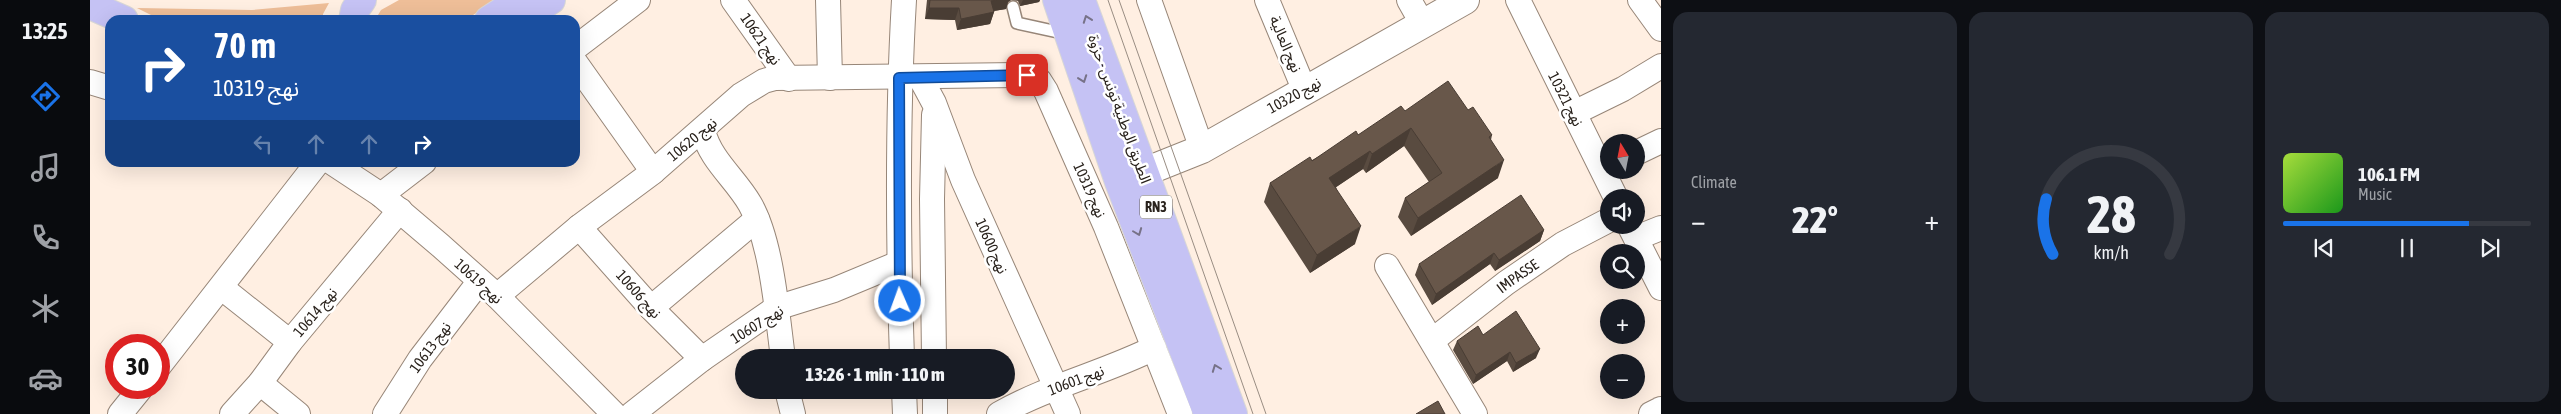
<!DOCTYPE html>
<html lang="en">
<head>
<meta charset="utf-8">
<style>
  :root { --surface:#171b24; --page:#242831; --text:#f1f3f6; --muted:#9ea1a6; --line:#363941; --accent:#1a73e8 }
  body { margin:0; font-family:"Asap Condensed","Noto Sans Arabic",sans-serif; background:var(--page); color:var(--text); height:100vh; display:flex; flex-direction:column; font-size:19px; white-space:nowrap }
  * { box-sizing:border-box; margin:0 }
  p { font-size:16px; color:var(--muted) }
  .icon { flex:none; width:28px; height:28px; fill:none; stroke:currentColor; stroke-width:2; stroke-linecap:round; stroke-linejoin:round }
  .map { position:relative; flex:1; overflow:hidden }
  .sheet { display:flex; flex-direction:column; gap:12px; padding:12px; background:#0d0f14; width:900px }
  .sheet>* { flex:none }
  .hud { position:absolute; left:15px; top:15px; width:475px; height:152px; border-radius:15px; box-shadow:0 5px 20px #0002; background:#1a4fa0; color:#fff; overflow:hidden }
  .needle { width:32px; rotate:350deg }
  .buttons { position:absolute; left:1510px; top:134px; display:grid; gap:10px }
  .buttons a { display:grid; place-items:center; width:45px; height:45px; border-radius:50%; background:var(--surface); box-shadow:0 5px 20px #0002; font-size:25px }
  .speed { position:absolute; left:15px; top:334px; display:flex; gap:10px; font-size:25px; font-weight:700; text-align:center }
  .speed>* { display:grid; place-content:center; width:65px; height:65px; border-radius:50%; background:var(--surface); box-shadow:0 5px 20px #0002; line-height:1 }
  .speed .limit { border:8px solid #d22; background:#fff; color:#111 }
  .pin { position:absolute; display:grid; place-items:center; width:42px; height:42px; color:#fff; margin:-21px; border-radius:10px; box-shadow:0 2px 8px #0006 }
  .me { position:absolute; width:55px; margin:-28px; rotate:358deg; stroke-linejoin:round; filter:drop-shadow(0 0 4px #0008) }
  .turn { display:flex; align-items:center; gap:18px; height:105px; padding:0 25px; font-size:22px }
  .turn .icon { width:65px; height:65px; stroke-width:2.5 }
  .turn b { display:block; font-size:35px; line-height:42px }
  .lanes { display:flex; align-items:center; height:48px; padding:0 25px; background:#0003; justify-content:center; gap:25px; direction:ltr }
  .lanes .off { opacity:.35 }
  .big { font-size:38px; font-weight:800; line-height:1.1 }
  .sheet .tile { flex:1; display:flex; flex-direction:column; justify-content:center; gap:8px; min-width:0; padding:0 18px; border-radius:15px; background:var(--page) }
  .sheet .dial { align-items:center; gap:0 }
  .dial svg { height:130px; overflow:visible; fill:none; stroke:var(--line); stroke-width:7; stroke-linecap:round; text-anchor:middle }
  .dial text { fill:var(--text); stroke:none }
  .song { display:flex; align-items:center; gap:15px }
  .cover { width:60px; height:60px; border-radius:8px; background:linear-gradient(135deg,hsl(80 70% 55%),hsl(120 70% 35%)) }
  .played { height:5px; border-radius:2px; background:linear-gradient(90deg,var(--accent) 75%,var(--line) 75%) }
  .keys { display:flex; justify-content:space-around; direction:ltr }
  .heat { display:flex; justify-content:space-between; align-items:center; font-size:28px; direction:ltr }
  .sheet .tiles { flex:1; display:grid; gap:12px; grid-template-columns:repeat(3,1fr) }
  .trip { position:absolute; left:645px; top:349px; width:280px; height:50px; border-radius:25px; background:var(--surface); box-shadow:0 5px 20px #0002; font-weight:800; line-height:50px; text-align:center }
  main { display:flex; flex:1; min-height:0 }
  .tab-bar { display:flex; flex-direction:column; width:90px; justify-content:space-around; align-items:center; background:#090b0e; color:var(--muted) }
  .tab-bar .icon { width:35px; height:35px }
  .tab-bar .selected { color:var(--accent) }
  .tab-bar b { font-size:22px; color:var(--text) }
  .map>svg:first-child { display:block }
  .green { fill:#eebe98 }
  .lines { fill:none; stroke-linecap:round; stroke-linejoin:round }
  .lane-casing { stroke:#978678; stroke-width:14 }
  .street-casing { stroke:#978678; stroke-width:26 }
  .secondary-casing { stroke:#978678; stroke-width:30 }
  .highway-casing { stroke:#d8d7d6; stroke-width:30 }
  .lane { stroke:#fff; stroke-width:11 }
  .street { stroke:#fff; stroke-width:24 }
  .secondary { stroke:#fff; stroke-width:28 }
  .highway { stroke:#c5c2f4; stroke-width:28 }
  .tram { stroke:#998d83; stroke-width:1 }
  .wall { fill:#594b40 }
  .shaded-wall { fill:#493d34 }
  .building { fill:#68574a; stroke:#493d34 }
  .oneway { stroke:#777288 }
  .route-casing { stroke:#114b97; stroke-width:12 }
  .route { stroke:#1a73e8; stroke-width:9 }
  .labels { text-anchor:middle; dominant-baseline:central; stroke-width:5; stroke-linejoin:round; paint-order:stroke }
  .shield { fill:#fff; stroke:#696460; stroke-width:1 }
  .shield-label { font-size:14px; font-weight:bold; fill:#29221c }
  .street-label { font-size:15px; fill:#29221c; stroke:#fff }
</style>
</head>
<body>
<main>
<nav class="tab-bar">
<b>13:25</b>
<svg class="icon selected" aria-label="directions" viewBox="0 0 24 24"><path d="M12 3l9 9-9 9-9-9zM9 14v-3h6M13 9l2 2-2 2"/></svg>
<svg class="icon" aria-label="music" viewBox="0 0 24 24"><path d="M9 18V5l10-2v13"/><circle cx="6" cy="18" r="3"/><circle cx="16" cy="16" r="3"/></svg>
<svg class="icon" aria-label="phone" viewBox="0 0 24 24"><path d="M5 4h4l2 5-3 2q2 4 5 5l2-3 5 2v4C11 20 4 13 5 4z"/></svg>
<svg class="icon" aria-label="climate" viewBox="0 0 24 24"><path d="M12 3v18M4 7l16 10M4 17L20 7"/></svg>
<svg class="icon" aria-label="car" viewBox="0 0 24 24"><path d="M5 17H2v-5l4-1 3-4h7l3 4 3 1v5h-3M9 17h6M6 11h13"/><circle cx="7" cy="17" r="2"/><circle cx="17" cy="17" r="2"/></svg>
</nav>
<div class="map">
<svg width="1571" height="414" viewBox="0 0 1571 414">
  <rect width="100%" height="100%" fill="#ffefe2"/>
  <path class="green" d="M309,0H407L375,20H285L291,10Z
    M239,3L233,14V20H71L47,8L162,10Z"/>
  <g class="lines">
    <defs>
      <path id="lane" d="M923,7L927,23L977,34"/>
      <g id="street">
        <path d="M643,0L699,79"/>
        <path d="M738,0L740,78"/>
        <path d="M1059,0L1112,149"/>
        <path d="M1177,0L1214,89"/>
        <path d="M1319,0L1332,23"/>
        <path d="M1428,0L1526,198"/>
        <path d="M1550,0L1571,29"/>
        <path d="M485,48L548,0"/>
        <path d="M485,62L563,172"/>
        <path d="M830,77L844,103L873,180L978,414"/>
        <path d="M0,82L20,88"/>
        <path d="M1484,113L1533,89L1571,66"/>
        <path d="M844,115L842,199L844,358"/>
        <path d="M613,131C621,161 645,178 660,204C682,242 687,314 693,358"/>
        <path d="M1546,153L1571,141"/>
        <path d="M241,162L291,195L351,246L407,296L524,414"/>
        <path d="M291,195L334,162"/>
        <path d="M1539,225L1571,288"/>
        <path d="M489,227L561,308L612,359"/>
        <path d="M1546,238L1571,228"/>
        <path d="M1297,266L1385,414"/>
        <path d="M132,288L200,342"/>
        <path d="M407,296L489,227L563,172L651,95L674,81L685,78L937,75L949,80L956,91L1016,227L1090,414"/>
        <path d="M561,308L667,219"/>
        <path id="s1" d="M1343,340L1416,283L1473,244L1519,220"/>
        <path d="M812,358C808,239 807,119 814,0"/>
        <path d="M69,366L228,162"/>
        <path d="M170,383L208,414"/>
        <path d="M697,390L703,414"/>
        <path d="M814,390L815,414"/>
        <path d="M845,390V414"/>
        <path d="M30,414L51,388"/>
        <path d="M142,414L170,383L200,342L310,210"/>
        <path d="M295,414L330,359L389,282"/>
        <path d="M542,414L612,359L686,308L744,290L809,263"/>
        <path d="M909,414C958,386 1014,373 1064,348"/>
        <path d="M1561,414L1571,409"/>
      </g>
      <path id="secondary" d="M1032,181L1112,149L1375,0"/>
      <path id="highway" d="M967,0L1029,182L1118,414
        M991,0L1143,414
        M0,5L34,20
        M263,20L265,10L272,0
        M399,20L430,0
        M430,20L461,0"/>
    </defs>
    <use href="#lane" class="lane-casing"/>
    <use href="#street" class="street-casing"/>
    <use href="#secondary" class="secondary-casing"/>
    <use href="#highway" class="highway-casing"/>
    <use href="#lane" class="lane"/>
    <use href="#street" class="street"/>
    <use href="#secondary" class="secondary"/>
    <use href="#highway" class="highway"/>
    <path class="tram" d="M1018,0L1163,414
      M1029,0L1176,414"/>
  </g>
  <path class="wall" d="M837,0H921L918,2L916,9L904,11V12L900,24L867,30L865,20L835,19Z
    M923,0H950L949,2L930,6L928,1Z
    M1378,110L1402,135L1401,140L1408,178L1321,236L1308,217L1315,198L1339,182L1314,146L1276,173L1273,169L1246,187L1265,244L1220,273L1174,202L1180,183L1268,135L1315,111Z
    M1454,230L1450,241L1405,271L1400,264L1342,305L1325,275L1329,264Z
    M1393,335L1446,358L1423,372L1417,361L1383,384L1363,350L1367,341Z"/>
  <path class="shaded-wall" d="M907,0H921L918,2L916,9L897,12L901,1Z
    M933,0H950L949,2L930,6Z
    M839,8H869L865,20L835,19Z
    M904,12L900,24L867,30L871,19Z
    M1321,128L1314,146L1276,173L1282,154Z
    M1280,151L1273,169L1233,196L1239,178Z
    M1414,160L1408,178L1321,236L1328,218Z
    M1271,226L1265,244L1220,273L1227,255Z
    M1454,230L1450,241L1405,271L1409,260Z
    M1404,253L1400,264L1342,305L1346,294Z
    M1450,349L1446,358L1423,372L1426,363Z
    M1420,352L1417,361L1383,384L1386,375Z"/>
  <path class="building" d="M840,0H907L901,1L904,12L871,19L869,8H839Z
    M1358,81L1378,110L1383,107L1402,135L1399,137L1414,160L1328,218L1315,198L1352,173L1321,128L1282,154L1280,151L1239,178L1271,226L1227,255L1180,183L1220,157L1222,161L1266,131L1268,135L1311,106L1315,111Z
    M1431,195L1454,230L1409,260L1404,253L1346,294L1329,264Z
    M1426,311L1450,349L1426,363L1420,352L1386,375L1367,341L1388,326L1393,335Z
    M1348,401L1355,414H1326Z"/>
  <defs><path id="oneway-chevron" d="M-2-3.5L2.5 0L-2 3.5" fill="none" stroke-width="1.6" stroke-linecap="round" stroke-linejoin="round" transform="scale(1.25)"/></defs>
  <g class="oneway">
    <use href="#oneway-chevron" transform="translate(997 19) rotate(-110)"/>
    <use href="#oneway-chevron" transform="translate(993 79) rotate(70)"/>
    <use href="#oneway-chevron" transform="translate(1048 232) rotate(69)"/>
    <use href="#oneway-chevron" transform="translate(1126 368) rotate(-111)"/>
  </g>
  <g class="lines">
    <defs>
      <path id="route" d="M810,301L809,78L937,75"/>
    </defs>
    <use href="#route" class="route-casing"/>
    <use href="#route" class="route"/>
  </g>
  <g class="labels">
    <rect class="shield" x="1050" y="195.5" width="32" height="23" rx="4"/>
    <g class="shield-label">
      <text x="1066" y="207">RN3</text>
    </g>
    <g class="street-label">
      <text transform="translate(671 39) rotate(55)">نهج 10621</text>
      <text transform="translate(1196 44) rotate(67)">نهج العالية</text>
      <text transform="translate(1204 95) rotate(-29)">نهج 10320</text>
      <text transform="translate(1476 99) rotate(63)">نهج 10321</text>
      <text transform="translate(1030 109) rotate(70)">الطريق الوطنية تونس - حزوة</text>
      <text transform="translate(602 139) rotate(-40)">نهج 10620</text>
      <text transform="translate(1000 190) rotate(66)">نهج 10319</text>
      <text transform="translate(902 246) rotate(66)">نهج 10600</text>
      <text stroke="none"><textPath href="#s1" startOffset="106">IMPASSE</textPath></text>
      <text transform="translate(389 281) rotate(42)">نهج 10619</text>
      <text transform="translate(549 294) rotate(48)">نهج 10606</text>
      <text transform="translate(225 312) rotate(-50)">نهج 10614</text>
      <text transform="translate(667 324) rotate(-32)">نهج 10607</text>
      <text transform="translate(340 347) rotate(-54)">نهج 10613</text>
      <text transform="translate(986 380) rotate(-21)">نهج 10601</text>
    </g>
  </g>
</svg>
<div class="buttons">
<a><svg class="needle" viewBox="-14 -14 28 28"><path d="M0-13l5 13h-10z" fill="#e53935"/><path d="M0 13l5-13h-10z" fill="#9ea1a6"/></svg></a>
<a><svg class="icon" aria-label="sound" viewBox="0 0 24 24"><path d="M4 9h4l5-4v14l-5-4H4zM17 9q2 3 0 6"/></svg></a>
<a><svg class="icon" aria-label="search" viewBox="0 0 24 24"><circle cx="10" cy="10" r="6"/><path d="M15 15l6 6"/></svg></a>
<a>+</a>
<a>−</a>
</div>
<div class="speed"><div class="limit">30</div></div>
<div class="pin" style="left:937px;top:75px;background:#d93025"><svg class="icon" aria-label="arrive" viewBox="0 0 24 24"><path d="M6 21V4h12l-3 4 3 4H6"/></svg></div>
<svg class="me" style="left:810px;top:301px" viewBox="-20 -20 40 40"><circle r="17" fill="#1a73e8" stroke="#fff" stroke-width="3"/><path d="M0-11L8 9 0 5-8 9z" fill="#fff"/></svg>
<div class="trip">13:26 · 1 min · 110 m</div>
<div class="hud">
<div class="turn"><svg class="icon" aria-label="right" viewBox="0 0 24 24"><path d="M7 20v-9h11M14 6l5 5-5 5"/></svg><div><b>70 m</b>نهج 10319</div></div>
<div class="lanes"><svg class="icon off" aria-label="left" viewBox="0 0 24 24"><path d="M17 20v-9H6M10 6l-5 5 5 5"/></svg><svg class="icon off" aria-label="ahead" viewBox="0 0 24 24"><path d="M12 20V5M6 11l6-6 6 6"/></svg><svg class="icon off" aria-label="ahead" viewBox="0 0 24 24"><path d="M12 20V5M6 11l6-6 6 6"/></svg><svg class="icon" aria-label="right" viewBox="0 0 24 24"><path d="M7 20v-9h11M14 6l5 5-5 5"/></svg></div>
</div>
</div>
<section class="sheet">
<div class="tiles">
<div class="tile"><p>Climate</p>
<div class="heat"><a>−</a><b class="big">22°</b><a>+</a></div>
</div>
<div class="tile dial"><svg viewBox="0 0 100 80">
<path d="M14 69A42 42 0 1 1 86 69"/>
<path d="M14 69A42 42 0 0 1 10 35" stroke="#1a73e8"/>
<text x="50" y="56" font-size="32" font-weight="700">28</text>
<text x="50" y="72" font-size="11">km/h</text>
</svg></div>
<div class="tile">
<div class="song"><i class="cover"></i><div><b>106.1 FM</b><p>Music</p></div></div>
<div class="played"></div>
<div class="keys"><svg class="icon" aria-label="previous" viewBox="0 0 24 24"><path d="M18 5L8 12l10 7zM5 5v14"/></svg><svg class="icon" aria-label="pause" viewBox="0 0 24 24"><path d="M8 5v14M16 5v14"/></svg><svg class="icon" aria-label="next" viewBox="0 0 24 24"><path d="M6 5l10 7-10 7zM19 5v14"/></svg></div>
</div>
</div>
</section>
</main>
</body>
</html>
